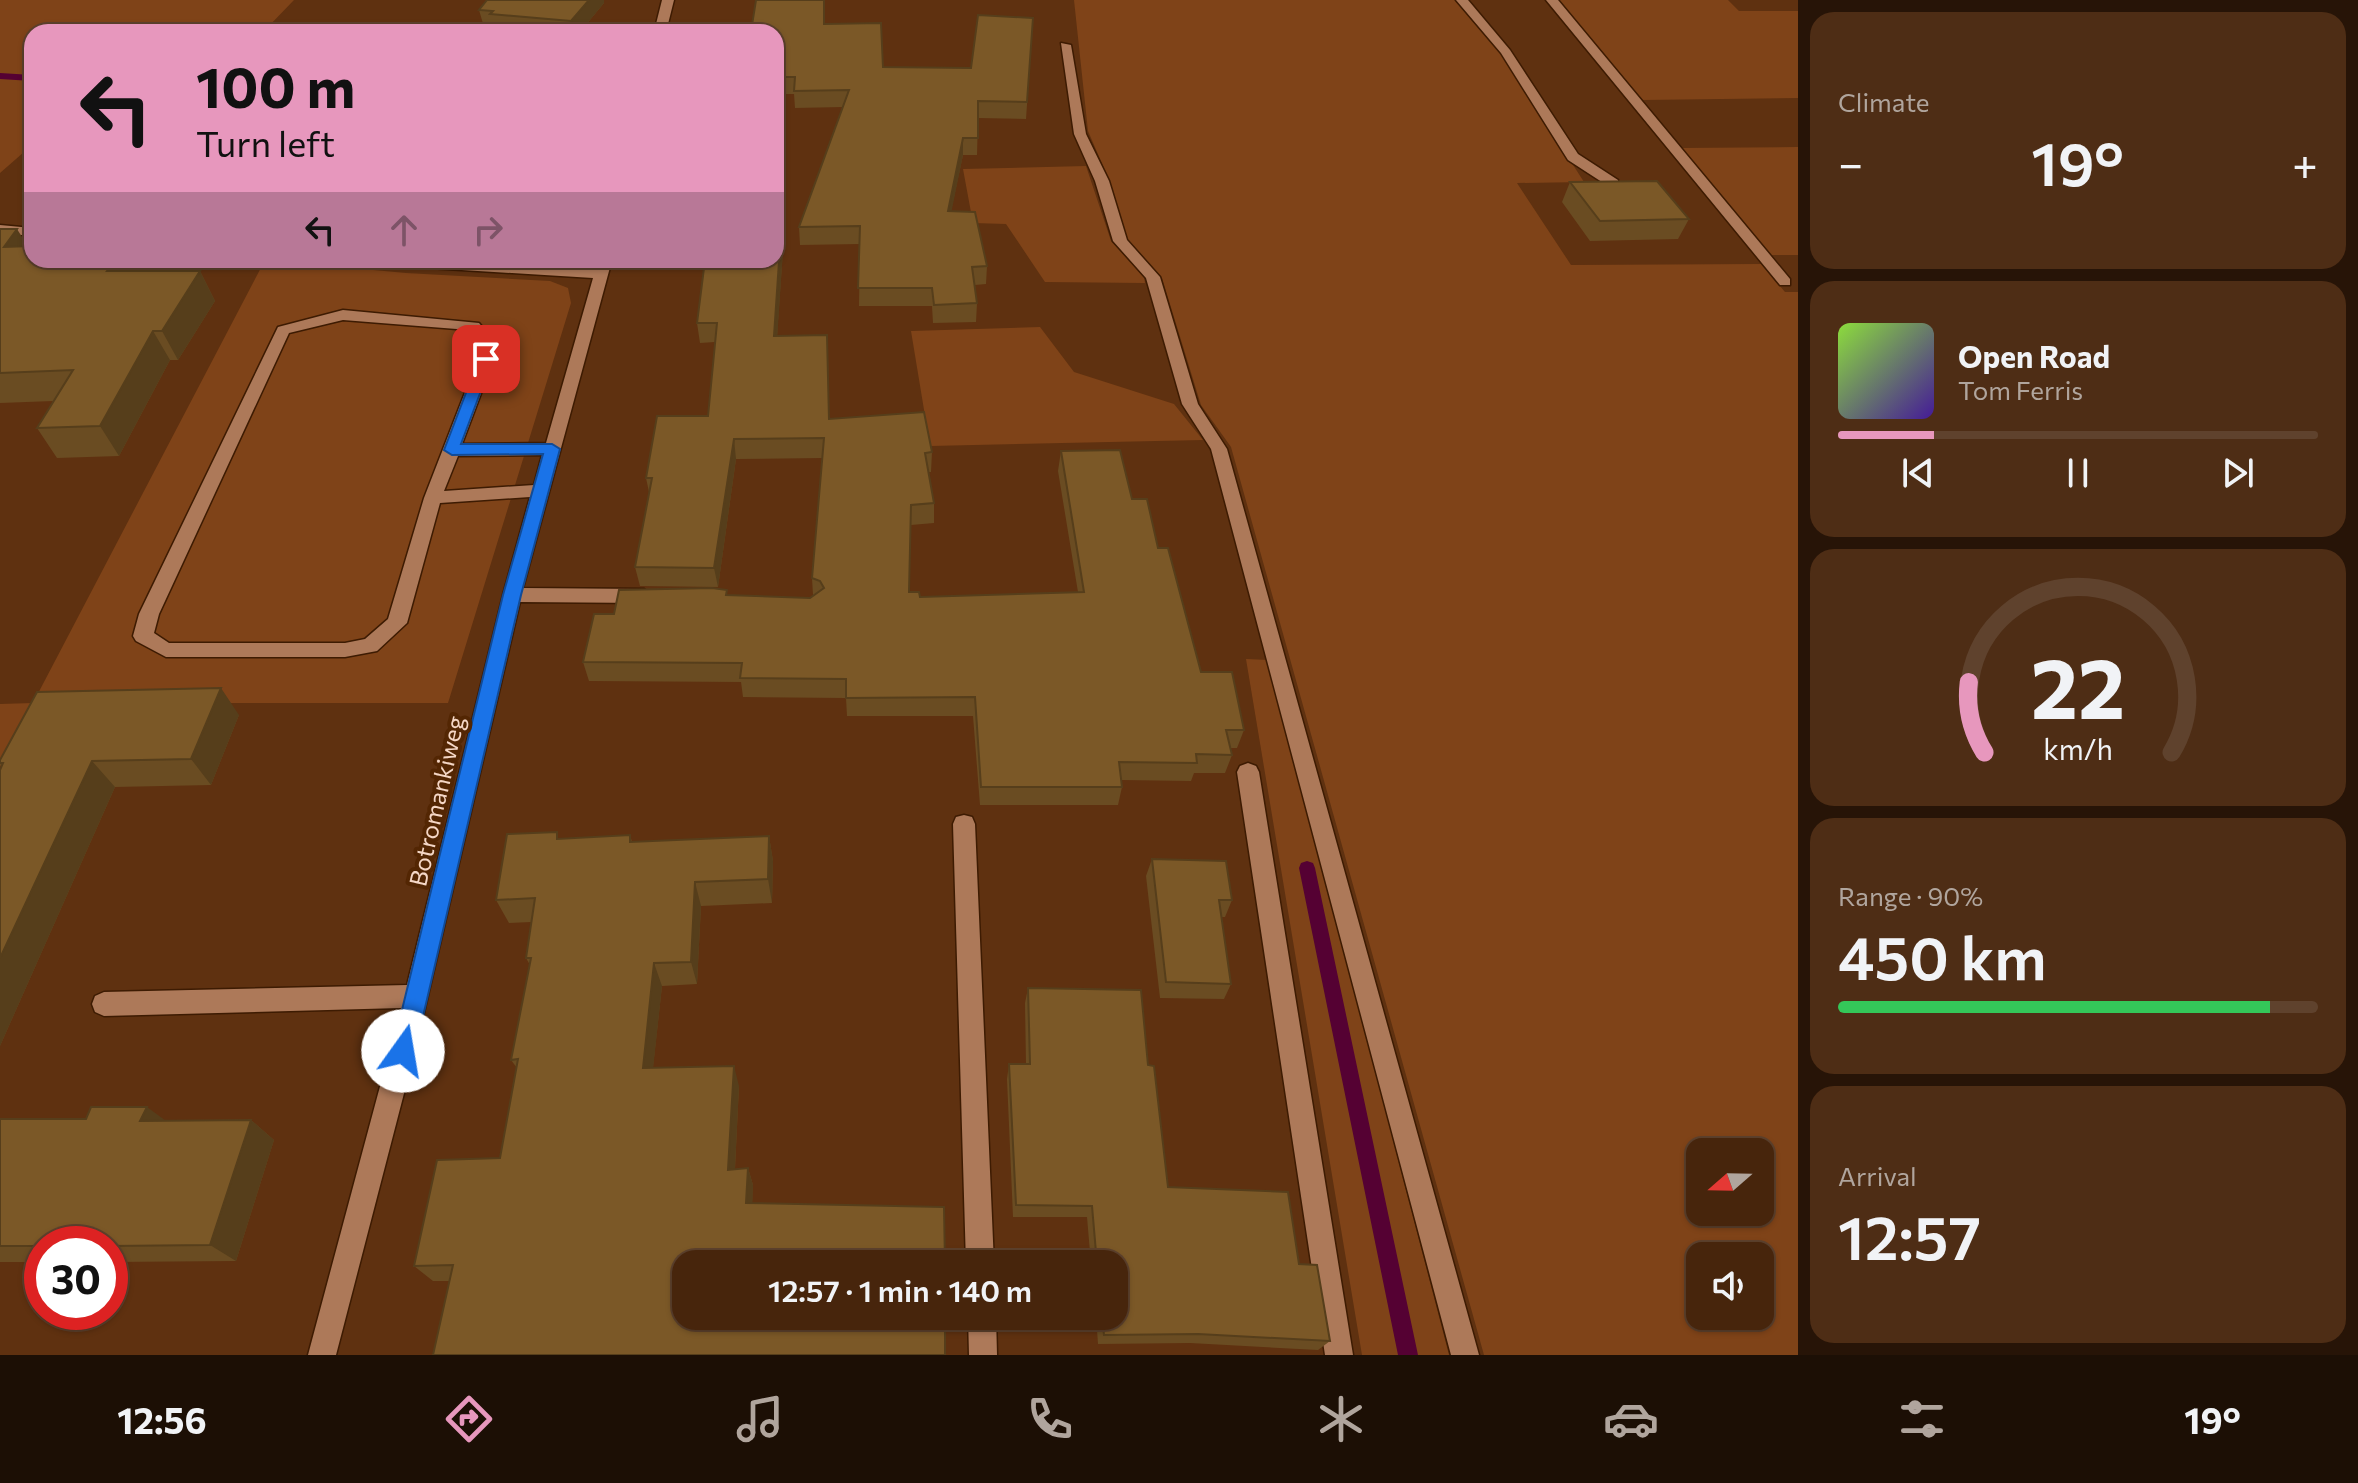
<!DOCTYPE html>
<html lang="en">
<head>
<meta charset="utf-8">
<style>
  :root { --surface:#47250c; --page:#4e2d15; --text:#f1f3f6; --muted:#b0a59d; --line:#5f422d; --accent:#e797bd }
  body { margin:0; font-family:Commissioner,sans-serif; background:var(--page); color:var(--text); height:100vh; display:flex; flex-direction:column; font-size:30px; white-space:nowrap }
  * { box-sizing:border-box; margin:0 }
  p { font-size:26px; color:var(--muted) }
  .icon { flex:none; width:44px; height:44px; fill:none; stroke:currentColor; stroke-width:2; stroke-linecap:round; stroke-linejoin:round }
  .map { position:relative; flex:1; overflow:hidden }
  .side { display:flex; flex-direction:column; gap:12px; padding:12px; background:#271407; width:560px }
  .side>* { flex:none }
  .top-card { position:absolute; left:24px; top:24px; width:760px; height:244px; border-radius:24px; box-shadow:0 2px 6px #0004,0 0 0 2px var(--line); background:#e797bd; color:#111; overflow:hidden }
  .needle { width:52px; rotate:250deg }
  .controls { position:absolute; left:1686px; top:1138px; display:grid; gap:16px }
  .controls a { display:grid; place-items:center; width:88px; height:88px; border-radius:16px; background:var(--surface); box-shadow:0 2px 6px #0004,0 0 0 2px var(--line); font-size:40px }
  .speed { position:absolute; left:24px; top:1226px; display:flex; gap:16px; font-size:40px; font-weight:700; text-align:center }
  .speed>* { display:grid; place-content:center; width:104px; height:104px; border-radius:50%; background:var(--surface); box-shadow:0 2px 6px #0004,0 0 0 2px var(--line); line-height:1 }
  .speed .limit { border:12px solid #d22; background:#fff; color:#111 }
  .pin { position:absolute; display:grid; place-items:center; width:68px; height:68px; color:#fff; margin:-34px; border-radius:16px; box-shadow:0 4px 12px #0006 }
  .me { position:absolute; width:88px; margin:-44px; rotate:13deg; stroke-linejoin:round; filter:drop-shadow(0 0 6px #0008) }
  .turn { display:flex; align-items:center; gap:28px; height:168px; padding:0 40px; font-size:36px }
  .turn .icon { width:104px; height:104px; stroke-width:2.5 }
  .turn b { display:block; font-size:56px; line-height:68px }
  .lanes { display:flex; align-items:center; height:76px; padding:0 40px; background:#0003; justify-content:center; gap:40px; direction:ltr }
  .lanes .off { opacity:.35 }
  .big { font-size:60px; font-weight:600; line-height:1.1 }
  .side .widget { flex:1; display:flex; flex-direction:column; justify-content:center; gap:12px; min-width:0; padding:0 28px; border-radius:24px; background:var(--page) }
  .side .dial { align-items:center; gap:0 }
  .dial svg { height:208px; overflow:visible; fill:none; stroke:var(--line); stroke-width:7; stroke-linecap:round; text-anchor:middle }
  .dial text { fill:var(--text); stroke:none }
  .song { display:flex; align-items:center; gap:24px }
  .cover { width:96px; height:96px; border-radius:12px; background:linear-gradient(135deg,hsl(90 70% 55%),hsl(260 70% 35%)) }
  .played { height:8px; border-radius:4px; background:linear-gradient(90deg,var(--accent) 20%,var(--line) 20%) }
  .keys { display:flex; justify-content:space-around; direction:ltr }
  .heat { display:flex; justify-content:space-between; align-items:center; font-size:44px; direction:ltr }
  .charge { height:12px; border-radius:6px; background:linear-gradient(90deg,#34c759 90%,var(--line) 0) }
  .trip { position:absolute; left:672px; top:1250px; width:456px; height:80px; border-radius:24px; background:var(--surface); box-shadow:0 2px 6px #0004,0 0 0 2px var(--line); font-weight:600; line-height:80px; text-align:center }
  .dock { display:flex; height:128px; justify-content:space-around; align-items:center; background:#1c0f05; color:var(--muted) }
  .dock .icon { width:56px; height:56px }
  .dock .active { color:var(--accent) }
  .dock b { font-size:36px; color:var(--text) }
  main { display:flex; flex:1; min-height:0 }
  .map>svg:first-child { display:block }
  .green { fill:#7f4318; fill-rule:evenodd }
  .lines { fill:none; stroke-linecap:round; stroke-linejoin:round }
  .stream { fill:#550133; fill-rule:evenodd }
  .minor-casing { stroke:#3d1b02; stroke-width:3 }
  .minor { fill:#ad7959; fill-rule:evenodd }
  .wall { fill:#6a4c22 }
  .shaded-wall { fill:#563e1b }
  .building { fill:#7b5827; stroke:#563e1b; stroke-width:2 }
  .route { fill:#1a73e8; stroke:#114b97; stroke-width:2 }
  .labels { text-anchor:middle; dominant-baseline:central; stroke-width:8; stroke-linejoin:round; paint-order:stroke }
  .street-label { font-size:24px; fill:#f5d7c6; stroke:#532603 }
</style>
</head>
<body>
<main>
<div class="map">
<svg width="1798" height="1355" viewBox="0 0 1798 1355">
  <rect width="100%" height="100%" fill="#5f3110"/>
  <path class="green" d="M0,0H294L266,29L297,32H32V145L0,173Z
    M1074,0H1456L1473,16L1499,50L1584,182L1517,183L1571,265L1761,264L1785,292H1798V1355H1484L1231,447L1201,405L1162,278L1128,240L1110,182L1088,131ZM1700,1152H1760V1212H1700ZM1700,1256H1760V1316H1700Z
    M1557,0H1728L1739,11H1798V98L1643,100Z
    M1798,147V255H1771L1681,148Z
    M1086,166L1111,241L1144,277L1145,283L1045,282L1006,224L973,223L963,169Z
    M265,260L406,273L550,281L568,288L571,303L448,703H34L0,767V704L33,703Z
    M1040,327L1074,372L1174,404L1203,440L930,446L911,331Z
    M1246,659L1268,660L1449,1355H1362Z"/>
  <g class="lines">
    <path class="stream" d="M0,73L32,75V81L0,79Z
      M1307,861L1313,863L1315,868L1418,1355H1398L1299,868L1301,863Z"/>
    <defs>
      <path id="minor" d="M662,0H674L666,32H654Z
        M1456,0H1468L1510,50L1578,154L1618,180V186H1608L1568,160L1501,53Z
        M1546,0H1558L1790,279V285H1780Z
        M462,28L470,30L472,32H457Z
        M1061,43L1071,45L1086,134L1109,181L1127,240L1160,277L1198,404L1227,449L1479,1355H1451L1211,449L1182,404L1146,278L1113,241L1095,181L1074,134Z
        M0,225L32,228V236L0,233Z
        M358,260H438L595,269L598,260H612L523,588L644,589L653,596L644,603L520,602L415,1051L336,1355H308L401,1008L104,1016L95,1012L92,1004L95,996L104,992L407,985L503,595L530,497L440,503L407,623L377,651L345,657H166L136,641L133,636L139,614L278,327L343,310L479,323L495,342L494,359L462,444L546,443L593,278L365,264ZM343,320L469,330L479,342L478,359L424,498L388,619L365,639L345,643H169L154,633L159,614L289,333ZM542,455L534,485L444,491L458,456Z
        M1248,763L1256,766L1259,772L1353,1355H1325L1237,772L1240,766Z
        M964,815L972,817L975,824L994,1264H966L953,824L956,817Z
        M968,1316H996L997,1355H969Z"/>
    </defs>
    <use href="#minor" class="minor-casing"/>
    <use href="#minor" class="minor"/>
  </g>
  <path class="wall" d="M487,0H604V3L580,32L494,31L493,28L484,27L479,10Z
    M1033,18L1026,119L978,118L977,155H963L951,211L987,266L986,284L975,285L977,303L976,322L933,323L932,306H859L860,244L800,245L799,227L843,107L795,108L794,94H776V32H753L752,25L825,24L883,67L971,68Z
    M1570,182L1689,219L1678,239L1590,241L1562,202Z
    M785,221L777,336L828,354L829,419L932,452L931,472H929L934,503V523L911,525L909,592L920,597L1078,592L1058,471L1061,451L1132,499L1158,548L1201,672L1244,730L1237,748H1230L1232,755L1225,773H1194L1191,781L1121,780L1122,787L1118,805H980L973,716H847L846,698L743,697L741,682L589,681L583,662L614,614L728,595L810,598L813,595L812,578L823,458L736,459L718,587L640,586L635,567L649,492L646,478L708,416L715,342L700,343L697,323Z
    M0,229L28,247L73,265L116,271H200L215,301L178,360H170L119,456L57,458L37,428L53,401L0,403Z
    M239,715L211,785L115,787L0,1046V770L2,767L0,765V760Z
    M630,835L632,842L769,836L773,861L772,903L701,906L697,984L662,986L653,1067L739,1086L735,1169L748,1168L753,1185L752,1203L449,1281H433L414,1266L500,1158L517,1068L511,1060L530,965L526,958L531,922L509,923L496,900L560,839Z
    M1152,859L1232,900L1225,917H1221L1231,984L1224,999L1160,998L1146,876Z
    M1028,988L1148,1065L1168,1187L1299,1264L1330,1341L1318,1350L1190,1343L1098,1344L1096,1316H1114V1264H1091L1087,1217H1013L1007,1079L1009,1064H1026L1025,1003Z
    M0,1119L166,1121L251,1120L274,1140L236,1261L110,1262V1244H42V1262H0Z"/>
  <path class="shaded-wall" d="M589,0H604V3L580,32H574L571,21Z
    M963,138V155L948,229V211Z
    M783,202L785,221L776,356L774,336Z
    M17,229L32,253L4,247Z
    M52,260H70L79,275L48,266Z
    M112,264L129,293L107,271Z
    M200,271L215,301L178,360L162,331Z
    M153,331L170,360L119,456L100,426Z
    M734,439L736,459L718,587L714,568Z
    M221,688L239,715L211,785L191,759Z
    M92,761L115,787L0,1046V958Z
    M769,836L773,861L772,903L768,879Z
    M695,882L701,906L697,984L691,962Z
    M654,963L662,986L651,1088L643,1068Z
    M734,1066L739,1086L734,1188L728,1170Z
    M147,1107L173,1126L140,1121Z
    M251,1120L274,1140L236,1261L210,1245Z
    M748,1168L753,1185L752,1220L746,1203Z"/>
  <path class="building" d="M487,0H589L571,21L490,14L493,11L479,10Z
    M756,0H824V24L881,23L883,67L971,68L978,15L1033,18L1027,102L978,101V138H963L948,211L975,212L987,266L972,267L977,303L934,305L932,288H858L860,226L799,227L849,90L794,91L795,77H776V32H757L758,25H752Z
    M1657,181L1689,219L1600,221L1570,182Z
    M776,202H783L774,336L827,335L829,419L924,412L932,452L925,453L934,503L911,505L909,592H919L920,597L1084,592L1061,451L1120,450L1132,499H1147L1158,548H1168L1201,672H1232L1244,730H1226L1232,755L1196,754L1197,763L1119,762L1122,787H981L975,697L846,698V679L740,678L742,663L583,662L594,614H614L619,590L712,588L727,590L726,595L810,598L824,588L820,581L812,578L824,438L734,439L714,568L635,567L652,478H646L657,416H708L717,323H697L705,260H776Z
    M0,229H17L4,247L32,246V260H52L48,266L112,264L107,271H200L162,331H153L100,426L37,428L73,370L0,373Z
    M221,688L191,759L92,761L0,958V770L3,763H0V760L37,692Z
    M557,832V839L630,835V842L769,836L768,879L695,882L691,962L654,963L643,1068L734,1066L728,1170L748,1168L746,1203L944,1207L945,1264H686V1316H945V1355H433L453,1265L414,1266L437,1160L500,1158L518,1059L511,1060L531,958H526L535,898L496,900L507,834Z
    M1152,859L1226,861L1232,900H1219L1231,984L1166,982Z
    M1028,988L1141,990L1148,1065L1154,1066L1168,1187L1288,1192L1299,1264L1317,1265L1330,1341L1198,1334L1104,1335L1102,1316H1114V1264H1097L1092,1206L1016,1205L1009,1064H1030Z
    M91,1107H147L140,1121L251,1120L210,1245L110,1246V1244H42V1246H0V1119H86Z"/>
  <path class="route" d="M486,355L493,359L461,444H552L560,449L521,595L415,1051L411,1059L403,1062L395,1059L392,1051L503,595L543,454L452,455L444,450L479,359Z"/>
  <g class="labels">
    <g class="street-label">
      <text transform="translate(436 801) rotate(-77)">Botromankiweg</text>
    </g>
  </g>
</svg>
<div class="controls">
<a><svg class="needle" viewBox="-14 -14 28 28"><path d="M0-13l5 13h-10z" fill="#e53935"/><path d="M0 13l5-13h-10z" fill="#b0a59d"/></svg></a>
<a><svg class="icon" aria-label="sound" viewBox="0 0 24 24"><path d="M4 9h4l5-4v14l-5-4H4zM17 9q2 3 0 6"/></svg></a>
</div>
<div class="speed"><div class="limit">30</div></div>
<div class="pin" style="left:486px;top:359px;background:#d93025"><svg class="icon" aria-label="arrive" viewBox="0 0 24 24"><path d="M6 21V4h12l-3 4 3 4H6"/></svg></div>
<svg class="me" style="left:403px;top:1051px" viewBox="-20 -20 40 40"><circle r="19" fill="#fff"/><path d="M0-13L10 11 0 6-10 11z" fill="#1a73e8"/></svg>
<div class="trip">12:57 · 1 min · 140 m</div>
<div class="top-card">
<div class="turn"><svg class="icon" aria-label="left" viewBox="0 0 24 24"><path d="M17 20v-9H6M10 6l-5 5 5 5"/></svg><div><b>100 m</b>Turn left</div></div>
<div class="lanes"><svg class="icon" aria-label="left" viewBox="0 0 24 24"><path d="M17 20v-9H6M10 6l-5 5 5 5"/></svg><svg class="icon off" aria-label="ahead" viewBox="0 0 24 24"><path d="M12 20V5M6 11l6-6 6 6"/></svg><svg class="icon off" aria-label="right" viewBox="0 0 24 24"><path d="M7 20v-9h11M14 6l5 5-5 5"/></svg></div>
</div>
</div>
<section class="side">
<div class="widget"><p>Climate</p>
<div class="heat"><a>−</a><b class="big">19°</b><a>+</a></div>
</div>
<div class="widget">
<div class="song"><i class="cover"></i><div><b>Open Road</b><p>Tom Ferris</p></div></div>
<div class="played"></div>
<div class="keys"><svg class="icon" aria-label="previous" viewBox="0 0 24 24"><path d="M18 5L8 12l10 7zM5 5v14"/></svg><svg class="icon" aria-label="pause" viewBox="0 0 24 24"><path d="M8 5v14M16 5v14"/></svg><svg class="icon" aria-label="next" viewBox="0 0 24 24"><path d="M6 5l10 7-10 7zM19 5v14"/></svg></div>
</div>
<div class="widget dial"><svg viewBox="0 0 100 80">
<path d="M14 69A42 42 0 1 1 86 69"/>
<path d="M14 69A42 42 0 0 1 8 42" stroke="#e797bd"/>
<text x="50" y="56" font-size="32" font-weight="700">22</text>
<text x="50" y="72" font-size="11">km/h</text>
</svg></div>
<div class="widget"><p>Range · 90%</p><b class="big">450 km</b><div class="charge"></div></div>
<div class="widget"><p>Arrival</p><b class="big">12:57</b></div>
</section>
</main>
<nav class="dock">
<b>12:56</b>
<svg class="icon active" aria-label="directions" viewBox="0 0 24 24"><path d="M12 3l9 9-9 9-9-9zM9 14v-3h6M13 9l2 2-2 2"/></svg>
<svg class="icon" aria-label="music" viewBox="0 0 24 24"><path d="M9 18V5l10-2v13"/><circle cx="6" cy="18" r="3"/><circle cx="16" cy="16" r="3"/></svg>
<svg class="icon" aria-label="phone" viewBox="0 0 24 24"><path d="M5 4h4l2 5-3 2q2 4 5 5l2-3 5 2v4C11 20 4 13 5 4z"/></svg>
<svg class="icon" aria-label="climate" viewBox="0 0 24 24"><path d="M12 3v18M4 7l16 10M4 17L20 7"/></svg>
<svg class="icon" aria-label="car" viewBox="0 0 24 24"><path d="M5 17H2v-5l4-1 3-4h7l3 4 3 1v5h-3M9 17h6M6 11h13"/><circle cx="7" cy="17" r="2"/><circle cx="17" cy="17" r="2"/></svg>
<svg class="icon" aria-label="filters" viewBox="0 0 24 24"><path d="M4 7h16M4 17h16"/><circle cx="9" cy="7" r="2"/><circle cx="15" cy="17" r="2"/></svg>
<b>19°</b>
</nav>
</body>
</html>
